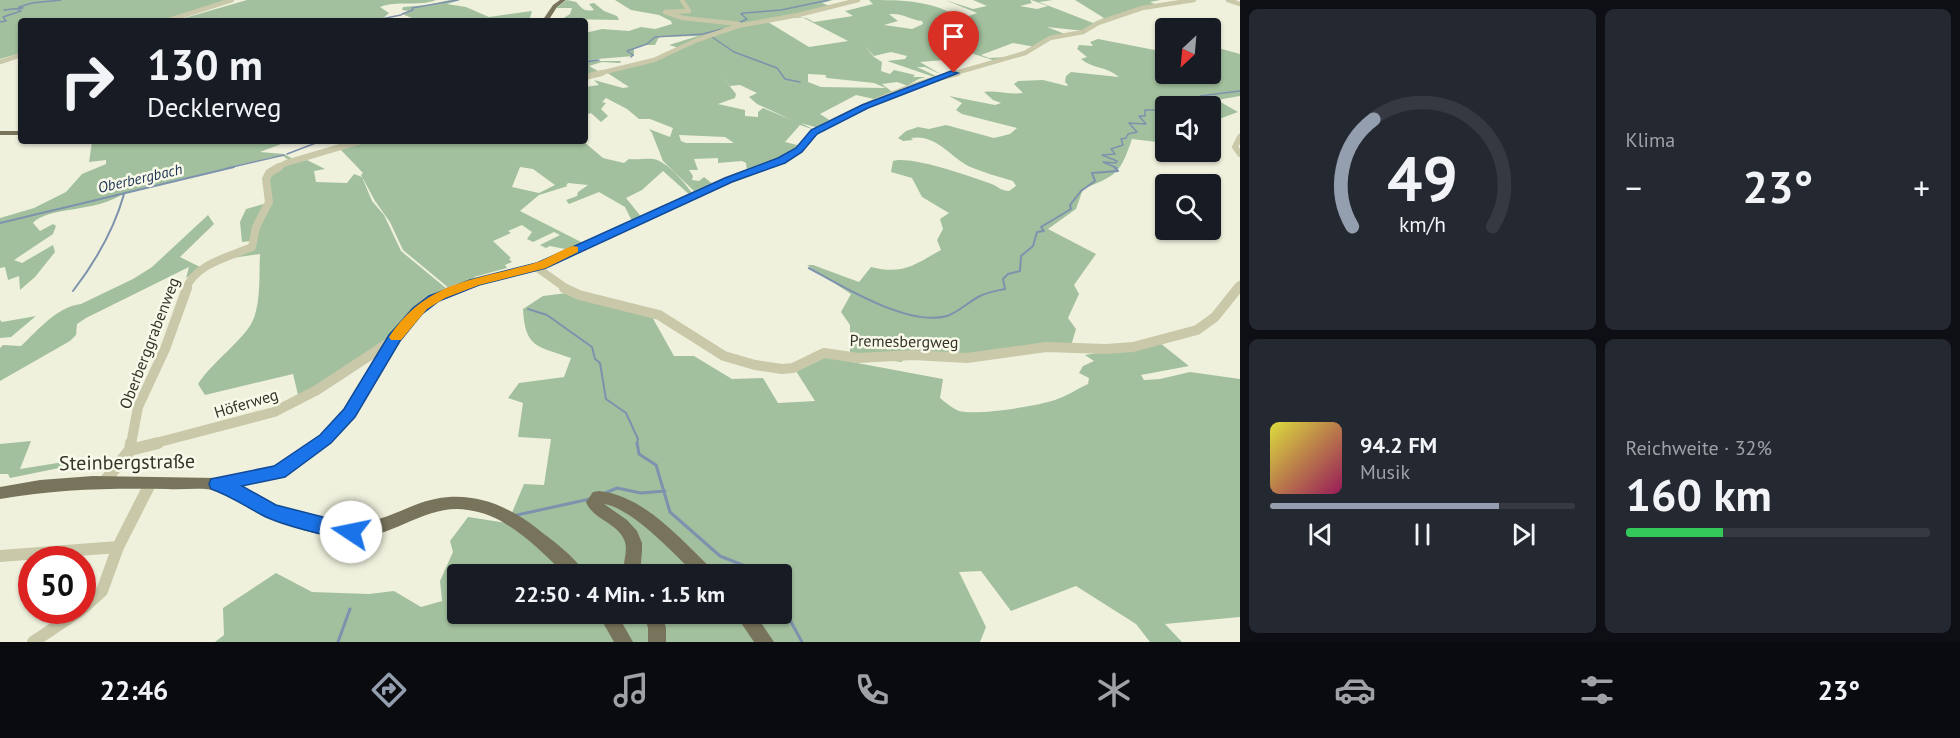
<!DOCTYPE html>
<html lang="de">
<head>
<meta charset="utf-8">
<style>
  :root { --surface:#171b24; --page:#242831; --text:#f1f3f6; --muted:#9ea1a6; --line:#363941; --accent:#939eae }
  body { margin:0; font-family:"PT Sans",sans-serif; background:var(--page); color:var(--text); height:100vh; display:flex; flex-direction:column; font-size:22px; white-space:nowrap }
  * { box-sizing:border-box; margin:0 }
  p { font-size:20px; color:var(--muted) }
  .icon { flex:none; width:33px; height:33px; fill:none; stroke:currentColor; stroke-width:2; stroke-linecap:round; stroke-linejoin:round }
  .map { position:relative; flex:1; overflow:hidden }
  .details { display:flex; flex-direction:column; gap:9px; padding:9px; background:#0d0f14; width:720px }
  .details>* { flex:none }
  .banner { position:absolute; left:18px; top:18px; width:570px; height:126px; border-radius:6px; box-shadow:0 2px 4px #0004; background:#171b24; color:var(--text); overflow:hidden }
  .needle { width:39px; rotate:206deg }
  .fabs { position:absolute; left:1155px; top:18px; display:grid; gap:12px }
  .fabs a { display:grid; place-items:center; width:66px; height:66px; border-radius:6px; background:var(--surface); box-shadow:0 2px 4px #0004; font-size:30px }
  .speed { position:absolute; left:18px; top:546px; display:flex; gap:12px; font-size:30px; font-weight:700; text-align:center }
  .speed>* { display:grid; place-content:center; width:78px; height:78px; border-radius:50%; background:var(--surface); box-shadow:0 2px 4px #0004; line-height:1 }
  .speed .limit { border:9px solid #d22; background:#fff; color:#111 }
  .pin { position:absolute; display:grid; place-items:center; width:51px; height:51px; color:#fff; margin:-62px -26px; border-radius:50% 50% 50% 0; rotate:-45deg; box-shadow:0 0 6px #0007 }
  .pin .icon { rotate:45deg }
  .me { position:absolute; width:66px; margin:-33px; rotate:281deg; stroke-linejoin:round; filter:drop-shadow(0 0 4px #0008) }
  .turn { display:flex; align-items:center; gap:21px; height:126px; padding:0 30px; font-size:27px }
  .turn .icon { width:78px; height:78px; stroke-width:2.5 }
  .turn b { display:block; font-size:42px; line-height:51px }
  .big { font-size:45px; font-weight:700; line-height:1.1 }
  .details .card { flex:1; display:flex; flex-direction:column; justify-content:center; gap:9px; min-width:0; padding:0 21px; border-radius:9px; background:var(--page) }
  .details .dial { align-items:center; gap:0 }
  .dial svg { height:156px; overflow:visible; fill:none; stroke:var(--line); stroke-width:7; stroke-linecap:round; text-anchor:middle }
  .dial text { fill:var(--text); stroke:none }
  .song { display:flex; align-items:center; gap:18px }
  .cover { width:72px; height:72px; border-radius:9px; background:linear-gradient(135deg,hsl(60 70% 55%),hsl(330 70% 35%)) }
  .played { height:6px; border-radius:3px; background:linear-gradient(90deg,var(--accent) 75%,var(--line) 75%) }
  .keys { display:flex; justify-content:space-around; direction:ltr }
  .heat { display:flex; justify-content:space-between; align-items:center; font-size:33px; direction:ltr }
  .charge { height:9px; border-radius:4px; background:linear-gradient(90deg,#34c759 32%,var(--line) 0) }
  .details .tiles { flex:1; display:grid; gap:9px; grid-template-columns:repeat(2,1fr) }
  .trip { position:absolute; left:447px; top:564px; width:345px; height:60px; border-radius:6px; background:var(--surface); box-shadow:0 2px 4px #0004; font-weight:700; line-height:60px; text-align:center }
  .menu { display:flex; height:96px; justify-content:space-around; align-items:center; background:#090b0e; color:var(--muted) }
  .menu .icon { width:42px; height:42px }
  .menu .active { color:var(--accent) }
  .menu b { font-size:27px; color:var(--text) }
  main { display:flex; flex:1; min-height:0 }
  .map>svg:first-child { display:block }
  .green { fill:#a2c09e; fill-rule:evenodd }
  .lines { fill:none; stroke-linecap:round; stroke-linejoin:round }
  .stream-far2 { stroke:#7d92ad; stroke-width:1.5 }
  .stream-far1 { stroke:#7d92ad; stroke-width:2 }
  .stream { stroke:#7d92ad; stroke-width:3 }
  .minor-far4 { stroke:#c9c8a9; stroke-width:4.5 }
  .minor-far3 { stroke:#c9c8a9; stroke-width:6 }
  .minor-far2 { stroke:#c9c8a9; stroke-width:8 }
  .minor-far1 { stroke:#c9c8a9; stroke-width:10 }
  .minor { stroke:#c9c8a9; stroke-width:12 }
  .major { fill:#78745b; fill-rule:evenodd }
  .route { fill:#1a73e8; stroke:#114b97; stroke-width:1.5 }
  .slow { fill:#f59e0b }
  .labels { text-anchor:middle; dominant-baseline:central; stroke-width:5; stroke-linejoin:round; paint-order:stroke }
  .far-water-label { font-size:15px; font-style:italic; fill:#203656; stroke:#f8f9e9 }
  .street-label { font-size:16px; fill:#363429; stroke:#f8f9e9 }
  .near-street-label { font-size:20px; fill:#363429; stroke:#f8f9e9 }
</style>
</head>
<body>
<main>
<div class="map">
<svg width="1240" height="642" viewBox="0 0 1240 642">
  <rect width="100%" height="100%" fill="#f0f1dd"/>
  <path class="green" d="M0,0H229L163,21H21V53L0,59Z
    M247,0H436C418,7 398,0 380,7L389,13L380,21H174Z
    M450,0H460L447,4L466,7L489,17L532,11L530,18L536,21H448L453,18H412L402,14L409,11L402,10L403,7L428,5Z
    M567,0L576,2C582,8 583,12 594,10L589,4L594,3L604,11L617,16L619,20L562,19L570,14L572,8H556Z
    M615,0H833L822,3L830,6L794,17L806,18L814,22L853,16L845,11L873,4L869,0C899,0 936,0 960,19L977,13L945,0L973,9L987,6L973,0H1030L1032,3L1020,6L1037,9L1048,6L1031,0H1053L1039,2L1093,23L1104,18L1075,0H1160L1150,2L1157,5L1108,19L1085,31L1047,27L1065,34L1055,36L1035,47L1013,43L981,55L989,58L1008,57L996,61L961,50L955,59L920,62L942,75L925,67H917L936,76L911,87L897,82L882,84L895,94L852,112L874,99L856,95L820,114L831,121L818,128L801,123L815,130L800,125L785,142L801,146L789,155L747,171L746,163L742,161L718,163V158L694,159L698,170H689L693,176L692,180L699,181L704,177L714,185L695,192L663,161L652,133L649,129L670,137L673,128L650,119H639L627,109L606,98L602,102L606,103L601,109L608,116L601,122L591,113L585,115V92L587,94V90L585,91V87L599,85L594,80L623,88L629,87L606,72L649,62L679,48L669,45L698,36L659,37L655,45H644L634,48V56L597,59L596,61H621L620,63L602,62L589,66L600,72L585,76V33L602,29L629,31L641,27L655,29L672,24L671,21L659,15L631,10ZM889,14C905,13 910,20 922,21L923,24L912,29L884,25L898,21ZM788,18H804L848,41L809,47L768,22ZM864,45L874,56L891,52L907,56L905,59L887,61L934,77L908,85L919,79L926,77H913L915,75L894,70L890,74L881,71L882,62L874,57ZM808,74L827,75L825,76L827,78L874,83L886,88L821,87L808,82ZM721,75L730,86L740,85L757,93L749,97L757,104L792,120L763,108L758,112V117L745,116V110L718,104L735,98L736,94ZM679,135L725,137L734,143H686L681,141Z
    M1098,39L1165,52L1166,74H1210L1211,46L1240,54V96L1217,100L1238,112L1211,122L1210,106H1166L1165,137L1157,142L1132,139C1120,174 1117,175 1083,189L1076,209L1048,229L1096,254L1074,285L1079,294L1068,318L1076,329L1071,346L984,353L911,354L901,362L850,355V325L841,312L851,294L807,265H813L859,282L871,267C903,275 914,265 941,250L937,240L943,229L940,219L949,213L922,197L912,178L891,172L893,161C911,155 972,177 992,184C998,187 1002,191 1009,191L1016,186L1013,181C1000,177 985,173 973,168C952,160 937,133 911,138L913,140L903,141L898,138L906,131L918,127L929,129L946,125L994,138L1010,134L1017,128L962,114L956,110L962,103L949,96L995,105L1001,103L993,100L984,92C997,90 1009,95 1023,93L1014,84L1018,81L1043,80L1067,86L1068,85L1065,82L1066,76L1071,72L1119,77C1106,66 1093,69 1081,59L1087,57L1077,49L1079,45L1093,46L1090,42Z
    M289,141L260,152L284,154L293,159L289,160L283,156L272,157L124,193C97,213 48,206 33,223L40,231L53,224L56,226L53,234L14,260L22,263L53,245L55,252L35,277L20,290L19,276L8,280L5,267L0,268V218L34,208L66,192L82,174L106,164V160L89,162L92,142Z
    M363,141H583L603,158L624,163L629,159C637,160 646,158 653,159C667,161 684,182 693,194L691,196L663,171L642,190L626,198L643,219L614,230L611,229L632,221L625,207L599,192L569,204L566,200L577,196L578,192L588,185L568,183L566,186H568L539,195L520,211L585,244L570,250L550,246L546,248L540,245L560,235L554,232L533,242L527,239L532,232L522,225L508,231L511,233L493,241L511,258L509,259L512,262L505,265L507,268L474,277L475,281L450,289L403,250L390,222L375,201L361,175L363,173L340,149ZM520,167L533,169L555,185L539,193L512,187Z
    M307,160L325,169L314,171L316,182L347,183L354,174L362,177L372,201L384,215L401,251L447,289L392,338L299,399L293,374L205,395L198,384C211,363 246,338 253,320C261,302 259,274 260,254L232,258L249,251L270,203L267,179L277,168Z
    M267,203L251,241L242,242L240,222L246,209Z
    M208,215L214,224L180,257L202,268L186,278L189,267L86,318L77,324L76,335L70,341L0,381V348L3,345L21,346C38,330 58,306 81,304L133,279L152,267Z
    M567,293L651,315L674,356H694L732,379L763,378L778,403L815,401L796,371L825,357L943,379L940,398C946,403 952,408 959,411C977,416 1037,406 1055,400C1067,396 1077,389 1088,384L1089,378L1079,373L1083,366L1094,361L1085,355L1160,343L1189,366L1141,375L1144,380L1160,379L1190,372L1240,379V617L1165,624L1182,642H1150L1136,624L1076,586L1011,611L981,571L959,572L986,627L980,642H770L749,614H782V574H711L633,505L593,497L626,536L628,574H581L557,550L511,515L524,484L544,485L551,439L518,437L523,403L508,398L519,383L564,377L571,358C537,346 525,348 523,309L543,296Z
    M36,316L11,337L0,338V320L2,322Z
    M31,441L20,469L76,460L74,465L10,478L8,474H0V444Z
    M614,501L677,552L701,574H636V557L601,502Z
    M468,517L507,523L551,555L571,574H458V614H603L620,642H215L224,635L223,608L276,573L312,592L369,594L394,591L421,607L442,601L440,581L453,552L450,541Z
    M612,614H648L653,642H629Z
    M657,614H740L761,642H661Z"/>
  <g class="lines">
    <path class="stream-far2" d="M4,10L23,8L19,7L32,3L61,0
      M402,14L413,10L412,8L458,0
      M371,21L401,15
      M0,22L6,21L3,17L21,11L18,10
      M738,23L747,19L741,14L744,13L781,10L829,0
      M712,37L734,52L777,68L785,79L800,82
      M631,57L633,55L627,51L647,44L655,37L703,34L722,29
      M585,62L599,60
      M1207,106L1200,96L1240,91
      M287,154L321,141
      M228,168L284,155
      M1117,168L1103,162L1116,163L1117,161L1102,155L1115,154L1111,149L1123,145L1121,139L1126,138L1128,134L1137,132L1129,123L1146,124L1139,116H1145V110H1164L1166,113"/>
    <path class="stream-far1" d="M0,223L234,167
      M809,268C842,286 908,327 947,316C959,312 967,303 978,297C987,292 996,291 1005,289L1003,279L1008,274L1020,271L1021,256L1033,246L1037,232L1044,231L1041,227L1071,209L1070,205L1081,191L1095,181L1092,173L1118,171L1114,167
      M73,291C96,261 114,230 124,194
      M528,309L547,315L592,347L595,359L600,363L606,399L626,413L638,439L637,444"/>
    <path class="stream" d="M637,443L639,454L656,465L670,512L720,556L745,566L754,574
      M603,494L617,488L641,493L665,491
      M517,515L590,499
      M778,614L791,622L802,642
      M338,642L350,609"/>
    <path class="minor-far4" d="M682,0L689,11L665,12L683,18L739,24
      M1228,0L1240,4
      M166,21L232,0
      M0,62L21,55
      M596,74L654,60L697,40L738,26L798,15L858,0
      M952,74L1025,53L1050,38L1083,32L1098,23L1142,8L1194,0"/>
    <path class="minor-far3" d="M585,77L602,73
      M1240,137L1235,147L1240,154
      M277,168L286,163L361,141
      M760,168C772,164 787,160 798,151C807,144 810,134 821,128C861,106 914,83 958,73"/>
    <path class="minor-far2" d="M536,267L567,289
      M186,289C195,264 229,257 252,247L256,227L269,202L266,179L269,173L279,167
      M455,289L474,282L542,265L728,180L764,167
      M1237,289L1240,285"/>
    <path class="minor-far1" d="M564,288L579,295L659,315L724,356L755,365L782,369L793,368L824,353L858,358L913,355L967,358L1046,347L1106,349L1133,347L1197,330L1215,317L1238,288
      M131,444L138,407L165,349L187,288
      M152,444L274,412L317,390L387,344
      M318,444C365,410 379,346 421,307C432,297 446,293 459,288"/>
    <path class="minor" d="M130,450L131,443
      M105,481L130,450L158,443
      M217,484L279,472L320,443
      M0,556L118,547
      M82,609L102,591L118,547L150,484
      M33,642L81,610"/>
    <path class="major" d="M560,0H566L557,7L548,21H542L553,5Z
      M0,131H21V135H0Z
      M93,476L217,478C235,483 250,493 266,502C289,513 315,520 341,523C369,526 390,515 415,505C461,487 501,500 539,530C553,541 577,558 585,574H565C538,548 507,515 468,510C425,503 392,540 350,538C318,537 282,525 254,510C242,504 231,493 218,491C203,487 184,490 168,489C109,488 58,489 0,499V487L40,480Z
      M599,491C645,496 680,539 712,569L714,574H695C675,555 632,508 604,504L627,520L637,531L642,543V551L640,574H624C622,563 628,553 625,542C619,523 593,520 586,502L593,492Z
      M598,614H617L633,642H614Z
      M644,614H662L666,628V642H648V628Z
      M735,614H755L774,642H754Z"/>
  </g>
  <path class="route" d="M951,71L958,73L868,108L817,134L802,152L785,163L732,182L546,268L479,285L439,301L422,314L400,341L355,417L331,443L285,477L242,486L276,505L358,526L361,532L358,537C343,543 277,523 262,515C245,506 229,495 211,489L209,484L211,479L274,466L320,435L344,409L389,335L413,308L429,296L470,280L537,263L725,178L778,158L796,148L811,130L862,105Z"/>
  <path class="slow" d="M573,246L578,247V252L546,268L479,285L445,298L427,309L401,340H391L389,337C427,280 475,281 535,263C548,259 560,250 573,246Z"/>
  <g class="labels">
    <g class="far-water-label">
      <text transform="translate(140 178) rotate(-13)">Oberbergbach</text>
    </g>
    <g class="street-label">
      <text transform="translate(904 341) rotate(1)">Premesbergweg</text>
      <text transform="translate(149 343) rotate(-69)">Oberberggrabenweg</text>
      <text transform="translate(246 403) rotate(-17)">Höferweg</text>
    </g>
    <g class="near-street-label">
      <text transform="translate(127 462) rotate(-1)">Steinbergstraße</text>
    </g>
  </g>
</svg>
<div class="fabs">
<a><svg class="needle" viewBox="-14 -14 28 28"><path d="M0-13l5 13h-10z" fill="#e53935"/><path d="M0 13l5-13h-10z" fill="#9ea1a6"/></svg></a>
<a><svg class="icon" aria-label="sound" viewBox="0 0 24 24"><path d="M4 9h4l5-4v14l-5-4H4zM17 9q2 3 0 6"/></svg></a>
<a><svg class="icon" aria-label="search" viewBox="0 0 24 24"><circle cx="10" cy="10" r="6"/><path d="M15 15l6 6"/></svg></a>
</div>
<div class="speed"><div class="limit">50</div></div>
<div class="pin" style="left:954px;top:73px;background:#d93025"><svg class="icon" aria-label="arrive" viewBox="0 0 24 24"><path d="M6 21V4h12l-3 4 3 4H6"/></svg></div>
<svg class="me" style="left:351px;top:532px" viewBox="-20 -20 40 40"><circle r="19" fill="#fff"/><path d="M0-13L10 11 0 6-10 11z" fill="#1a73e8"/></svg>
<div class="trip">22:50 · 4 Min. · 1.5 km</div>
<div class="banner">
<div class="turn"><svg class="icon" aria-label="right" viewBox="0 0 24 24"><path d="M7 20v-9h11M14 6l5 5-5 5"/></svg><div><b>130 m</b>Decklerweg</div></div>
</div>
</div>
<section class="details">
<div class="tiles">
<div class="card dial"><svg viewBox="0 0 100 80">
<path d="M14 69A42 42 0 1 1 86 69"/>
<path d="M14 69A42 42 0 0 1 25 14" stroke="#939eae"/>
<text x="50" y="56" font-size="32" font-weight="700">49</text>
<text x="50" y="72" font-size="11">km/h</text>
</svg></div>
<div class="card"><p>Klima</p>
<div class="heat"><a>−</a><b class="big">23°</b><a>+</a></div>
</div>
<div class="card">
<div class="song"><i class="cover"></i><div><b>94.2 FM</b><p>Musik</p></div></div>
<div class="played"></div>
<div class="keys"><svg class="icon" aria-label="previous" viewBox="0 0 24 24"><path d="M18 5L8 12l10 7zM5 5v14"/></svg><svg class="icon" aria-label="pause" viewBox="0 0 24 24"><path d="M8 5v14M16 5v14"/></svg><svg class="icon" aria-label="next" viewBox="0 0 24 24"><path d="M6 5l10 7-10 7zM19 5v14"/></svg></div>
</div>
<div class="card"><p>Reichweite · 32%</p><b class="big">160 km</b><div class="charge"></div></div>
</div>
</section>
</main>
<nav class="menu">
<b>22:46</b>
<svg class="icon active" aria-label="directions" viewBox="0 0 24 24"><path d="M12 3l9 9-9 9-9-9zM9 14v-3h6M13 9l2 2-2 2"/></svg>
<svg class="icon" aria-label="music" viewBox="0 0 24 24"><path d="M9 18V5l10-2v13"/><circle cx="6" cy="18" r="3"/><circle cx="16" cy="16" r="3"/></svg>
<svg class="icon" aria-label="phone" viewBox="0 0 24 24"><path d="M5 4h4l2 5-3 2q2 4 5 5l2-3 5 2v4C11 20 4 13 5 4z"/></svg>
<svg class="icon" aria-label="climate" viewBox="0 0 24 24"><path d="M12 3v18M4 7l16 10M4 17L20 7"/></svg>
<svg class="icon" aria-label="car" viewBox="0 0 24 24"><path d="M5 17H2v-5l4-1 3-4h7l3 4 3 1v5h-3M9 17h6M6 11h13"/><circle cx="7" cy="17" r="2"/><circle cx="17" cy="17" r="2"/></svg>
<svg class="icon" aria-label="filters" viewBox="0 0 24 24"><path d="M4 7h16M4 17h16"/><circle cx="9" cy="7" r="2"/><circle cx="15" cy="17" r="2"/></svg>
<b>23°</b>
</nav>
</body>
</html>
